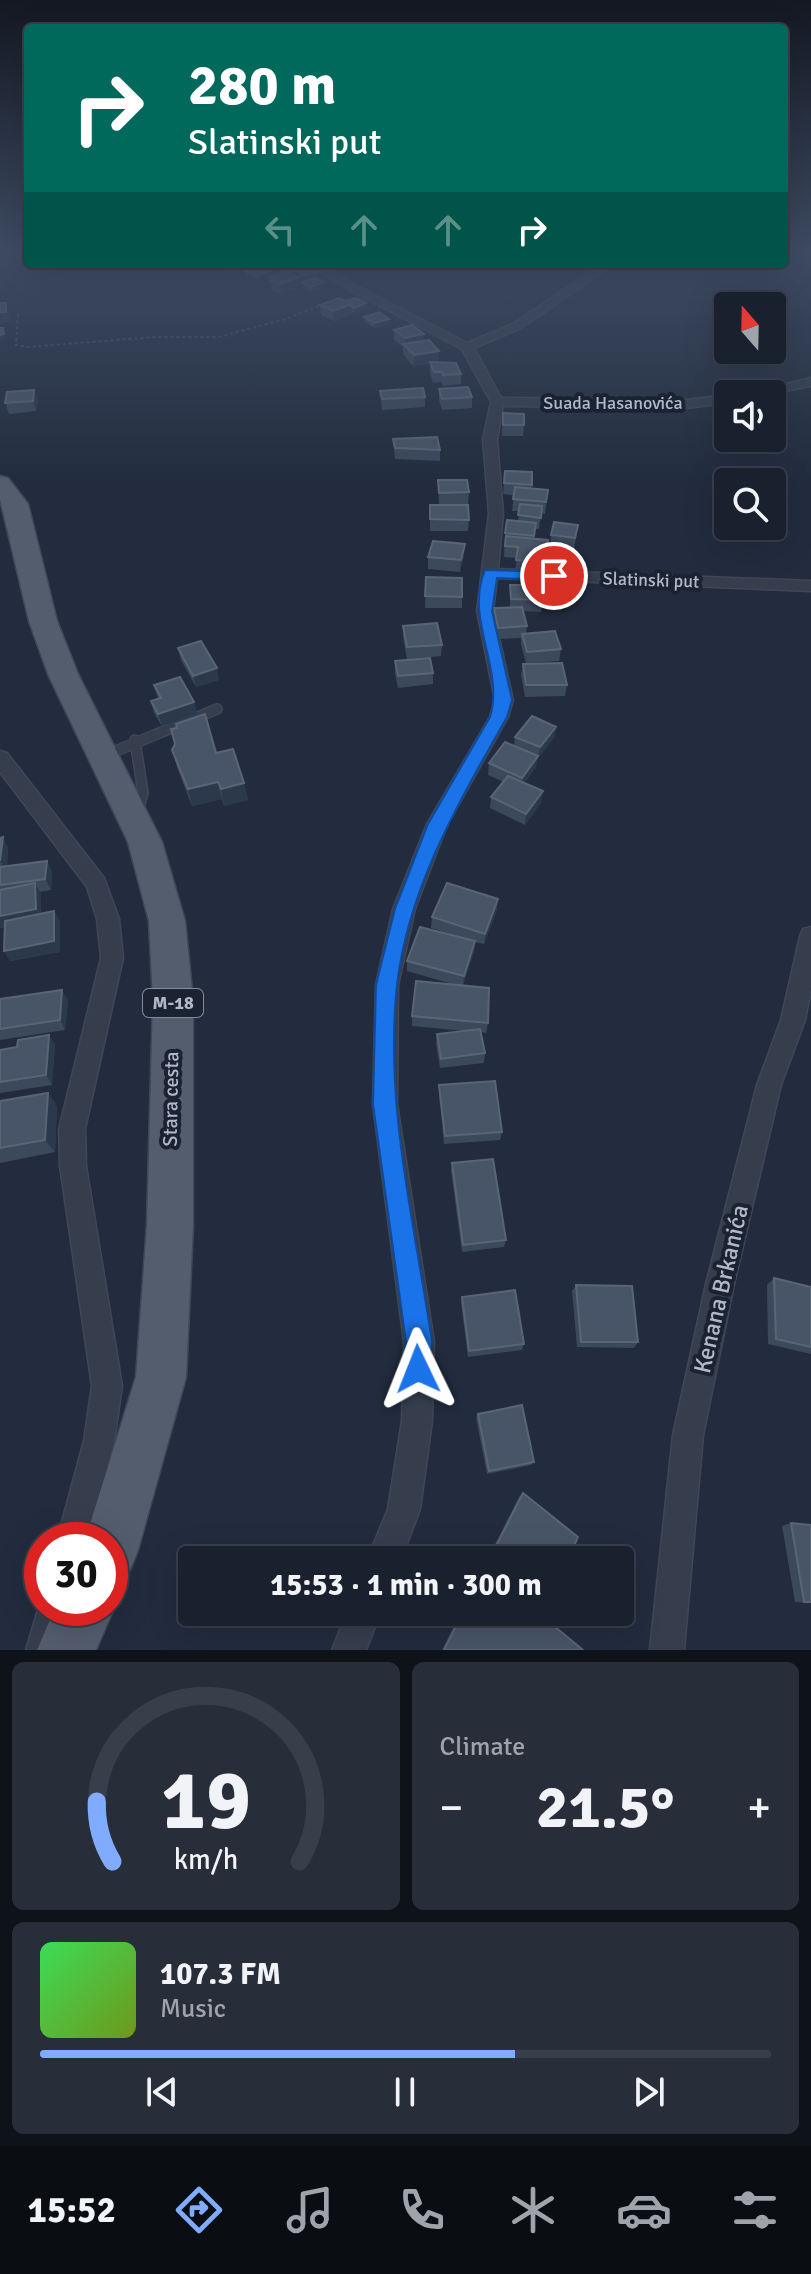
<!DOCTYPE html>
<html lang="en">
<head>
<meta charset="utf-8">
<style>
  :root { --surface:#1a212e; --page:#272e3a; --text:#f1f3f6; --muted:#9fa3aa; --line:#383e4a; --accent:#81abfe }
  body { margin:0; font-family:Signika,sans-serif; background:var(--page); color:var(--text); height:100vh; display:flex; flex-direction:column; font-size:30px; white-space:nowrap }
  * { box-sizing:border-box; margin:0 }
  p { font-size:26px; color:var(--muted) }
  .icon { flex:none; width:44px; height:44px; fill:none; stroke:currentColor; stroke-width:2; stroke-linecap:round; stroke-linejoin:round }
  .map { position:relative; height:1650px; overflow:hidden }
  .side { display:flex; flex-direction:column; gap:12px; padding:12px; background:#0e1219; flex:1 }
  .side>* { flex:none }
  .banner { position:absolute; left:24px; top:24px; width:764px; height:244px; border-radius:8px; box-shadow:0 8px 32px #0002,0 0 0 2px var(--line); background:#00695c; color:#fff; overflow:hidden }
  .needle { width:52px; rotate:340deg }
  .tools { position:absolute; left:714px; top:292px; display:grid; gap:16px }
  .tools a { display:grid; place-items:center; width:72px; height:72px; border-radius:8px; background:var(--surface); box-shadow:0 8px 32px #0002,0 0 0 2px var(--line); font-size:40px }
  .speed { position:absolute; left:24px; top:1522px; display:flex; gap:16px; font-size:40px; font-weight:700; text-align:center }
  .speed>* { display:grid; place-content:center; width:104px; height:104px; border-radius:50%; background:var(--surface); box-shadow:0 8px 32px #0002,0 0 0 2px var(--line); line-height:1 }
  .speed .limit { border:12px solid #d22; background:#fff; color:#111 }
  .pin { position:absolute; display:grid; place-items:center; width:68px; height:68px; color:#fff; margin:-34px; border:4px solid #fff; border-radius:50%; box-shadow:0 2px 8px #0007 }
  .me { position:absolute; width:88px; margin:-44px; rotate:358deg; stroke-linejoin:round; filter:drop-shadow(0 0 6px #0008) }
  .turn { display:flex; align-items:center; gap:28px; height:168px; padding:0 32px; font-size:36px }
  .turn .icon { width:104px; height:104px; stroke-width:2.5 }
  .turn b { display:block; font-size:56px; line-height:68px }
  .lanes { display:flex; align-items:center; height:76px; padding:0 32px; background:#0003; justify-content:center; gap:40px; direction:ltr }
  .lanes .off { opacity:.35 }
  .big { font-size:60px; font-weight:700; line-height:1.1 }
  .side .widget { flex:1; display:flex; flex-direction:column; justify-content:center; gap:12px; min-width:0; padding:0 28px; border-radius:12px; background:var(--page) }
  .side .dial { align-items:center; gap:0 }
  .dial svg { height:208px; overflow:visible; fill:none; stroke:var(--line); stroke-width:7; stroke-linecap:round; text-anchor:middle }
  .dial text { fill:var(--text); stroke:none }
  .song { display:flex; align-items:center; gap:24px }
  .cover { width:96px; height:96px; border-radius:12px; background:linear-gradient(135deg,hsl(130 70% 55%),hsl(80 70% 35%)) }
  .played { height:8px; border-radius:4px; background:linear-gradient(90deg,var(--accent) 65%,var(--line) 65%) }
  .keys { display:flex; justify-content:space-around; direction:ltr }
  .heat { display:flex; justify-content:space-between; align-items:center; font-size:44px; direction:ltr }
  .side .tiles { flex:1; display:grid; gap:12px; grid-template-columns:1fr 1fr }
  .widget:last-child { grid-column:span 2 }
  .trip { position:absolute; left:178px; top:1546px; width:456px; height:80px; border-radius:8px; background:var(--surface); box-shadow:0 8px 32px #0002,0 0 0 2px var(--line); font-weight:700; line-height:80px; text-align:center }
  .menu { display:flex; height:128px; justify-content:space-around; align-items:center; background:#0a0d12; color:var(--muted) }
  .menu .icon { width:56px; height:56px }
  .menu .current { color:var(--accent) }
  .menu b { font-size:36px; color:var(--text) }
  .map>svg:first-child { display:block }
  .lines { fill:none; stroke-linecap:round; stroke-linejoin:round }
  .lane-casing { stroke:#3f4757; stroke-width:12 }
  .street-casing { stroke:#3f4757; stroke-width:3 }
  .primary-casing { stroke:#3f4757; stroke-width:3 }
  .path { stroke:#3d5357; stroke-width:2; stroke-dasharray:3 3; stroke-linecap:butt }
  .lane { stroke:#363e4e; stroke-width:9 }
  .street { fill:#363e4e; fill-rule:evenodd }
  .primary { fill:#545d6e; fill-rule:evenodd }
  .wall { fill:#3c485c }
  .shaded-wall { fill:#2c384b }
  .building { fill:#485568; stroke:#596477; stroke-width:2 }
  .route { fill:#1a73e8; stroke:#114b97; stroke-width:2 }
  .labels { text-anchor:middle; dominant-baseline:central; stroke-width:8; stroke-linejoin:round; paint-order:stroke }
  .far-street-label { font-size:18px; fill:#b1b9c9; stroke:#1b2333 }
  .shield { fill:#1b2333; stroke:#848c9c; stroke-width:2 }
  .shield-label { font-size:18px; font-weight:bold; fill:#b1b9c9 }
  .street-label { font-size:20px; fill:#b1b9c9; stroke:#1b2333 }
  .near-street-label { font-size:24px; fill:#b1b9c9; stroke:#1b2333 }
</style>
</head>
<body>
<div class="map">
<svg width="811" height="1650" viewBox="0 0 811 1650">
  <rect width="100%" height="100%" fill="#222c3e"/>
  <g class="lines">
    <defs>
      <path id="lane" d="M135,740L143,793L137,814
        M104,756L217,709"/>
      <path id="street" d="M310,264H322L359,287L467,343L511,325L603,264H615L519,329L474,348L501,398L686,400L728,395V403L686,408L503,406L497,439L503,514L498,569L811,581V591L497,578L493,611L513,700L508,717L447,825L415,909L398,985L397,1104L434,1342L432,1421L420,1509L401,1560H367L388,1509L402,1421L404,1342L373,1104L376,985L393,909L427,824L490,717L495,700L477,611L489,514L483,439L491,402L462,349L351,291Z
        M811,378V386L770,394H746Z
        M0,751L7,753L104,878L119,919L123,958L85,1129L86,1166L122,1386L114,1441L89,1540H57L84,1441L92,1386L60,1166L59,1129L101,958L97,919L87,887L0,772Z
        M811,927V989L805,1020L781,1085L734,1284L703,1435L684,1650H650L673,1435L706,1284L757,1085L781,1020L800,936L803,929Z
        M42,1596V1608H71L60,1650H26Z
        M347,1612H381L366,1650H332Z"/>
      <path id="primary" d="M0,476L8,478L28,504L57,621L78,674L162,842L185,921L193,1000V1225L186,1377L138,1550L130,1570L110,1578V1540H85L136,1377L147,1225L153,1000L149,921L128,842L48,674L29,621L0,499Z
        M110,1599L114,1608L96,1650H37L55,1608H110Z"/>
    </defs>
    <use href="#lane" class="lane-casing"/>
    <use href="#street" class="street-casing"/>
    <use href="#primary" class="primary-casing"/>
    <path class="path" d="M213,267L231,271L262,264
      M18,314L16,345L28,347L155,337H218L286,319L323,304"/>
    <use href="#lane" class="lane"/>
    <use href="#street" class="street"/>
    <use href="#primary" class="primary"/>
  </g>
  <path class="wall" d="M265,264H288V265L303,270L317,272V277L305,280L298,276V273L293,275L300,287L281,294L272,291L270,277L281,273V268L274,270L265,266Z
    M245,270L271,276L257,280L246,275Z
    M302,282H324V287L311,292L303,287Z
    M346,301L366,303L367,308L354,313L352,312V314L334,321L321,315L320,305Z
    M364,317L389,319V324L375,328L364,322Z
    M394,330L423,340L439,351V361L432,362L461,374V384L443,386L441,382L433,383L430,373V363L413,366L403,354V347L394,340Z
    M439,389L472,397V408L442,410L439,400Z
    M34,390L38,401L36,411L9,414L5,403Z
    M380,391L425,397V407L382,410Z
    M503,413L524,425L523,436H502Z
    M393,439L440,450V461L395,459Z
    M505,471L532,472V488L548,490L545,514L541,513L539,529H535L534,538L548,540L545,574L515,571L517,558L504,557L505,533L518,521L519,511H512L514,495L503,494Z
    M438,480L469,492L468,504H439Z
    M430,505L469,520L468,531H430Z
    M578,525L574,550L550,547L551,535Z
    M464,555L460,572L428,569V557Z
    M426,577L462,597V608H425Z
    M510,585L543,600L541,612L523,611L527,626L526,633L561,649L559,661L526,663L521,645V638L497,639L493,620L494,608L510,607Z
    M403,626L442,645L441,656L407,659L403,637Z
    M178,648L219,680L196,687L181,660Z
    M395,661L433,673V684L398,688L395,673Z
    M523,664L567,685L565,696L525,697L521,675Z
    M154,685L194,702L197,714L162,726L154,713L151,701L158,699Z
    M556,727L554,738L537,759L536,767L524,783L541,803L525,825L490,808L491,797L504,782L488,775L489,763L514,746L515,737Z
    M172,750L216,753L244,783L248,800L224,806L222,799L192,806L177,767Z
    M0,838L8,848L7,866L47,861L52,872L51,890L39,892L41,894V914L54,911L60,922V952L10,961L4,951L5,927L0,928Z
    M497,910L484,944L475,942L474,952L463,985L488,1023L486,1033L481,1032L485,1053L484,1063L440,1068L436,1044L437,1034L465,1031L412,1026V1016L456,985L407,971V961L467,939L431,928L432,917Z
    M0,999L68,1000L65,1030L0,1040Z
    M49,1035L55,1045L52,1085L0,1093V1050L17,1047Z
    M439,1085L502,1132L500,1140L444,1144L439,1094Z
    M48,1093L57,1106L55,1152L0,1163V1101Z
    M452,1163L506,1240L504,1247L462,1252L451,1171Z
    M774,1278L811,1287V1354L768,1344L767,1285Z
    M576,1285L638,1342L634,1348L577,1347L572,1291Z
    M462,1297L524,1344L522,1350L468,1357L461,1303Z
    M478,1414L534,1462L531,1465L487,1474L476,1418Z
    M523,1493L568,1560H487L519,1497Z
    M791,1523L811,1525V1603L795,1602L782,1526Z
    M461,1612H544L542,1616L583,1650H442Z"/>
  <path class="shaded-wall" d="M237,264L238,267L228,270L227,265Z
    M278,264H288L289,266L274,270V265Z
    M303,266V271H298V273L289,276V272Z
    M270,271L271,276L257,280V276Z
    M317,272V277L305,280V275Z
    M299,277L300,287L281,294L280,284Z
    M324,282V287L311,292V287Z
    M6,303L9,313L10,322L0,323V312Z
    M366,303L367,308L354,313V308Z
    M352,304V314L334,321L333,311Z
    M389,319V324L375,328L374,323Z
    M3,328L5,339L0,340V335Z
    M424,334L423,344L405,345V338Z
    M439,351V361L413,366L414,355Z
    M34,390L38,401L36,411L33,401Z
    M465,544L464,555L460,572L461,560Z
    M217,668L219,680L196,687L193,676Z
    M194,702L197,714L162,726L158,714Z
    M556,727L554,738L538,759L540,747Z
    M538,756L536,767L520,789L522,778Z
    M218,782L222,799L192,806L188,789Z
    M244,783L248,800L224,806L221,789Z
    M543,791L541,803L525,825L526,814Z
    M3,837L8,848L6,872L0,861Z
    M47,861L52,872L51,890L45,879Z
    M35,883L41,894V920L0,928V916Z
    M498,899L497,910L484,944L485,934Z
    M54,911L60,922V952L10,961L4,951Z
    M475,941L474,952L463,986L464,976Z
    M62,990L68,1000L65,1030L60,1020Z
    M49,1035L55,1045L52,1085L46,1075Z
    M48,1093L57,1106L55,1152L45,1140Z"/>
  <path class="building" d="M292,264H297L303,266L289,272L281,268Z
    M258,266L270,271L257,276L245,270Z
    M310,268L317,272L305,275L298,271Z
    M285,272L299,277L280,284L271,281L275,279L270,277Z
    M315,278L324,282L311,287L302,282Z
    M339,298L352,304L333,311L320,305Z
    M355,298L366,303L354,308L352,307V304L346,301Z
    M0,303H6V312H0Z
    M379,312L389,319L374,323L364,317Z
    M412,325L424,334L405,338L394,330Z
    M0,328H3L4,334L0,335Z
    M429,340L439,351L414,355L403,344Z
    M430,362L456,363L461,374L443,375L442,372H434Z
    M468,387L472,397L442,399L439,389Z
    M423,388L425,397L382,399L380,391Z
    M34,390L33,401L5,403L7,392Z
    M503,413L524,414V425H503Z
    M437,437L440,450L395,448L393,439Z
    M505,471L532,472V485L504,483Z
    M438,480H467L469,492L439,493Z
    M515,487L548,490L546,502L513,499Z
    M520,504L542,506L541,518L518,515Z
    M430,505H468L469,520L430,519Z
    M507,520L536,523L534,536L505,533Z
    M554,522L578,525L575,538L551,535Z
    M506,536L548,540L546,562L516,560L518,547L505,546Z
    M433,541L465,544L461,560L428,557Z
    M426,577L462,578V597L425,596Z
    M510,585H541L543,600L511,599Z
    M522,607L527,626L498,628L494,608Z
    M437,623L442,645L407,647L403,626Z
    M555,631L561,649L527,652L522,634Z
    M201,641L217,668L193,676L178,648Z
    M430,658L433,673L398,676L395,661Z
    M562,663L567,685H526L523,664Z
    M180,677L194,702L158,714L151,701L161,698L154,685Z
    M205,714L216,753L233,749L244,783L221,789L218,782L188,789L172,750L175,744L171,729L177,728L176,724Z
    M532,716L556,727L540,747L515,737Z
    M505,742L538,756L522,778L489,763Z
    M508,776L543,791L526,814L491,797Z
    M3,837L0,861V838Z
    M47,861L45,879L0,885V867Z
    M35,883L36,909L0,916V890Z
    M447,883L498,899L485,934L432,917Z
    M54,911V941L4,951L5,921Z
    M420,927L475,941L464,976L407,961Z
    M416,981L489,988L488,1023L412,1016Z
    M62,990L60,1020L0,1029V999Z
    M480,1029L485,1053L441,1059L437,1034Z
    M49,1035L46,1075L0,1082V1050L17,1047L18,1040Z
    M495,1081L502,1132L445,1136L439,1085Z
    M48,1093L45,1140L0,1148V1101Z
    M493,1159L506,1240L463,1245L452,1163Z
    M774,1278L811,1287V1347L776,1339Z
    M576,1285L632,1286L638,1342H581Z
    M515,1290L524,1344L469,1351L462,1297Z
    M522,1405L534,1462L489,1471L478,1414Z
    M523,1493L578,1537L568,1560H489Z
    M791,1523L811,1525V1602H804Z
    M463,1612H544L542,1616L583,1650H444Z"/>
  <linearGradient id="sky" x2="0" y2="1"><stop stop-color="#131822"/><stop offset="0.52" stop-color="#3e4b63"/><stop offset="1" stop-color="#3e4b63" stop-opacity="0"/></linearGradient>
  <rect width="811" height="485" fill="url(#sky)"/>
  <path class="route" d="M485,570L554,572L561,576L554,580L497,578L492,611L512,700L507,717C460,800 408,887 397,985C384,1104 415,1226 432,1342L428,1378L418,1382L409,1378L405,1369L406,1342L373,1104L376,985L395,909L428,824L490,717C505,669 464,619 485,570Z"/>
  <g class="labels">
    <g class="far-street-label">
      <text x="613" y="403">Suada Hasanovića</text>
      <text transform="translate(651 580) rotate(2)">Slatinski put</text>
    </g>
    <rect class="shield" x="143" y="989" width="60" height="28" rx="6"/>
    <g class="shield-label">
      <text x="173" y="1003">M-18</text>
    </g>
    <g class="street-label">
      <text transform="translate(171 1099) rotate(-89)">Stara cesta</text>
    </g>
    <g class="near-street-label">
      <text transform="translate(721 1289) rotate(-77)">Kenana Brkanića</text>
    </g>
  </g>
</svg>
<div class="tools">
<a><svg class="needle" viewBox="-14 -14 28 28"><path d="M0-13l5 13h-10z" fill="#e53935"/><path d="M0 13l5-13h-10z" fill="#9fa3aa"/></svg></a>
<a><svg class="icon" aria-label="sound" viewBox="0 0 24 24"><path d="M4 9h4l5-4v14l-5-4H4zM17 9q2 3 0 6"/></svg></a>
<a><svg class="icon" aria-label="search" viewBox="0 0 24 24"><circle cx="10" cy="10" r="6"/><path d="M15 15l6 6"/></svg></a>
</div>
<div class="speed"><div class="limit">30</div></div>
<div class="pin" style="left:554px;top:576px;background:#d93025"><svg class="icon" aria-label="arrive" viewBox="0 0 24 24"><path d="M6 21V4h12l-3 4 3 4H6"/></svg></div>
<svg class="me" style="left:418px;top:1369px" viewBox="-20 -20 40 40"><path d="M0-17L14 15 0 8-14 15z" fill="#1a73e8" stroke="#fff" stroke-width="4"/></svg>
<div class="trip">15:53 · 1 min · 300 m</div>
<div class="banner">
<div class="turn"><svg class="icon" aria-label="right" viewBox="0 0 24 24"><path d="M7 20v-9h11M14 6l5 5-5 5"/></svg><div><b>280 m</b>Slatinski put</div></div>
<div class="lanes"><svg class="icon off" aria-label="left" viewBox="0 0 24 24"><path d="M17 20v-9H6M10 6l-5 5 5 5"/></svg><svg class="icon off" aria-label="ahead" viewBox="0 0 24 24"><path d="M12 20V5M6 11l6-6 6 6"/></svg><svg class="icon off" aria-label="ahead" viewBox="0 0 24 24"><path d="M12 20V5M6 11l6-6 6 6"/></svg><svg class="icon" aria-label="right" viewBox="0 0 24 24"><path d="M7 20v-9h11M14 6l5 5-5 5"/></svg></div>
</div>
</div>
<section class="side">
<div class="tiles">
<div class="widget dial"><svg viewBox="0 0 100 80">
<path d="M14 69A42 42 0 1 1 86 69"/>
<path d="M14 69A42 42 0 0 1 8 46" stroke="#81abfe"/>
<text x="50" y="56" font-size="32" font-weight="700">19</text>
<text x="50" y="72" font-size="11">km/h</text>
</svg></div>
<div class="widget"><p>Climate</p>
<div class="heat"><a>−</a><b class="big">21.5°</b><a>+</a></div>
</div>
<div class="widget">
<div class="song"><i class="cover"></i><div><b>107.3 FM</b><p>Music</p></div></div>
<div class="played"></div>
<div class="keys"><svg class="icon" aria-label="previous" viewBox="0 0 24 24"><path d="M18 5L8 12l10 7zM5 5v14"/></svg><svg class="icon" aria-label="pause" viewBox="0 0 24 24"><path d="M8 5v14M16 5v14"/></svg><svg class="icon" aria-label="next" viewBox="0 0 24 24"><path d="M6 5l10 7-10 7zM19 5v14"/></svg></div>
</div>
</div>
</section>
<nav class="menu">
<b>15:52</b>
<svg class="icon current" aria-label="directions" viewBox="0 0 24 24"><path d="M12 3l9 9-9 9-9-9zM9 14v-3h6M13 9l2 2-2 2"/></svg>
<svg class="icon" aria-label="music" viewBox="0 0 24 24"><path d="M9 18V5l10-2v13"/><circle cx="6" cy="18" r="3"/><circle cx="16" cy="16" r="3"/></svg>
<svg class="icon" aria-label="phone" viewBox="0 0 24 24"><path d="M5 4h4l2 5-3 2q2 4 5 5l2-3 5 2v4C11 20 4 13 5 4z"/></svg>
<svg class="icon" aria-label="climate" viewBox="0 0 24 24"><path d="M12 3v18M4 7l16 10M4 17L20 7"/></svg>
<svg class="icon" aria-label="car" viewBox="0 0 24 24"><path d="M5 17H2v-5l4-1 3-4h7l3 4 3 1v5h-3M9 17h6M6 11h13"/><circle cx="7" cy="17" r="2"/><circle cx="17" cy="17" r="2"/></svg>
<svg class="icon" aria-label="filters" viewBox="0 0 24 24"><path d="M4 7h16M4 17h16"/><circle cx="9" cy="7" r="2"/><circle cx="15" cy="17" r="2"/></svg>
</nav>
</body>
</html>
